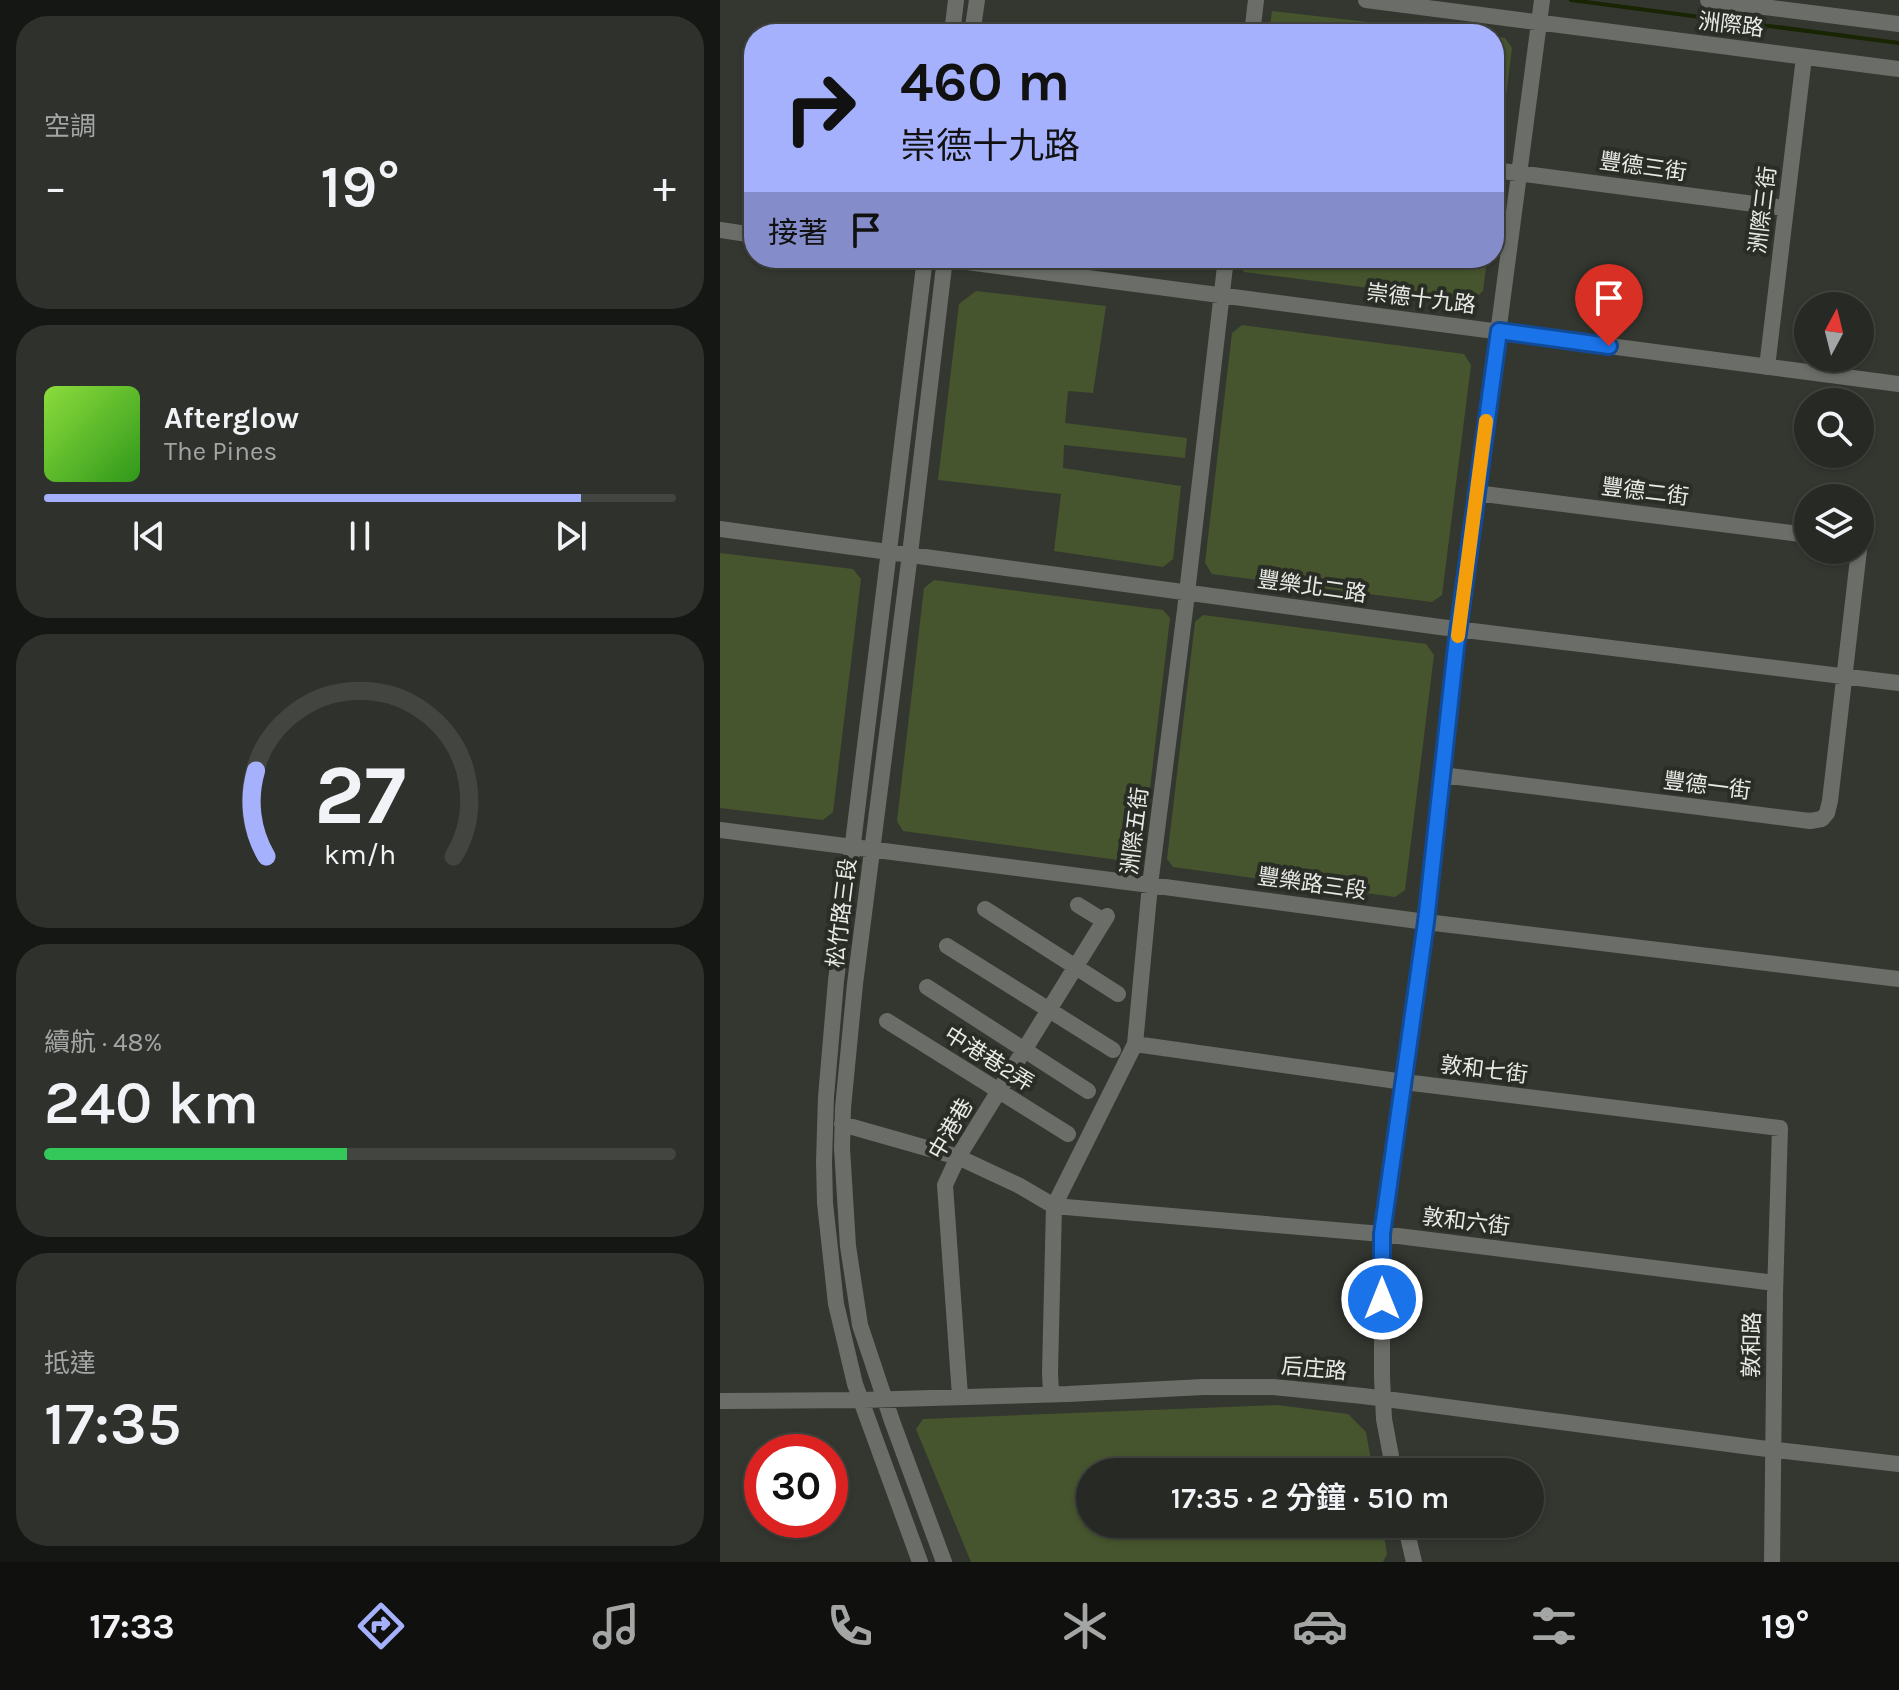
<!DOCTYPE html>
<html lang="zh-TW">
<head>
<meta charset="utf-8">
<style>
  :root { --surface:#272924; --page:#2f312c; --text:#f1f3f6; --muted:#a4a6a6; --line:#434541; --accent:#a5b1fc }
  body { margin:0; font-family:Karla,"Noto Sans TC",sans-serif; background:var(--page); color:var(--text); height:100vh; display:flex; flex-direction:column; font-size:30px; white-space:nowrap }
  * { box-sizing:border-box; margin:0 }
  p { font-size:26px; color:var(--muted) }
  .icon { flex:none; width:44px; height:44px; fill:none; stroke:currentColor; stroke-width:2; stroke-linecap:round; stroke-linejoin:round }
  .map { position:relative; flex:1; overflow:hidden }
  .side { display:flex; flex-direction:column; gap:16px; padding:16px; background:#151714; width:720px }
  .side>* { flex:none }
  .banner { position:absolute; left:24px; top:24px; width:760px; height:244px; border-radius:32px; box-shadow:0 2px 6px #0004,0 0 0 2px var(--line); background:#a5b1fc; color:#111; overflow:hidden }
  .needle { width:52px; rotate:7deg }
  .tools { position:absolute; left:1074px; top:292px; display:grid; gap:16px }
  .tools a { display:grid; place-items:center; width:80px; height:80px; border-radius:50%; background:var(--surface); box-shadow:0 2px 6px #0004,0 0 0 2px var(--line); font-size:40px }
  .speed { position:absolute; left:24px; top:1434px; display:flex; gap:16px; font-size:40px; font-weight:700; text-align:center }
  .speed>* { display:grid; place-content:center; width:104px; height:104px; border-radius:50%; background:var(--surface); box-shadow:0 2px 6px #0004,0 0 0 2px var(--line); line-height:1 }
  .speed .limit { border:12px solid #d22; background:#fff; color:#111 }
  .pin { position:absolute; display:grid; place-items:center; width:68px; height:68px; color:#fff; margin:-82px -34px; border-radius:50% 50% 50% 0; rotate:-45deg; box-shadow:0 0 8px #0007 }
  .pin .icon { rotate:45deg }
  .me { position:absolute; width:88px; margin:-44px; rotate:0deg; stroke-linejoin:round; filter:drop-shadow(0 0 6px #0008) }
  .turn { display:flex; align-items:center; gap:28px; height:168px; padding:0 24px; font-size:36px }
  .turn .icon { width:104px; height:104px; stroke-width:2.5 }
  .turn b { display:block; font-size:56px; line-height:68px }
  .then { display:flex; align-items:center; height:76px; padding:0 24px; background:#0003; gap:16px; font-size:30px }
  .big { font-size:60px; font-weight:600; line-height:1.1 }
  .side .card { flex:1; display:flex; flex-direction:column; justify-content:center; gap:12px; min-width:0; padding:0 28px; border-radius:32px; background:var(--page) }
  .side .dial { align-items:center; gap:0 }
  .dial svg { height:208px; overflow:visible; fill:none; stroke:var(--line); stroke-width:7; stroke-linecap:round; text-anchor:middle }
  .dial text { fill:var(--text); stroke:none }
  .song { display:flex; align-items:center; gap:24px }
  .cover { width:96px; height:96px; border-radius:12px; background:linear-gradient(135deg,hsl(90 70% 55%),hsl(110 70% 35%)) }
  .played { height:8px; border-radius:4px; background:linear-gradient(90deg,var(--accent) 85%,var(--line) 85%) }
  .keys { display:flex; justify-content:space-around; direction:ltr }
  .heat { display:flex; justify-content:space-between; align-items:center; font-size:44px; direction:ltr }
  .charge { height:12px; border-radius:6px; background:linear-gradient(90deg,#34c759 48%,var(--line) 0) }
  .trip { position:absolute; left:356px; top:1458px; width:468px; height:80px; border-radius:40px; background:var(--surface); box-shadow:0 2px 6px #0004,0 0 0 2px var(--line); font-weight:600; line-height:80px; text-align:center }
  .tabs { display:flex; height:128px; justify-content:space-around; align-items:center; background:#10100e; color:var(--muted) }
  .tabs .icon { width:56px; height:56px }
  .tabs .active { color:var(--accent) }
  .tabs b { font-size:36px; color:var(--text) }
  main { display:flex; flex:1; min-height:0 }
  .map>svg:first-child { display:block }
  .green { fill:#46552d }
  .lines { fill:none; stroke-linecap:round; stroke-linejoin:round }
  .stream { stroke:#192403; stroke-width:4 }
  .minor { stroke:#6b6d69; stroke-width:16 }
  .route-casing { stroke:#114b97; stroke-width:20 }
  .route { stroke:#1a73e8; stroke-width:14 }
  .slow { stroke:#f59e0b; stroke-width:14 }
  .labels { text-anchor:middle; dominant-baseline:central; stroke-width:8; stroke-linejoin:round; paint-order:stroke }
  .street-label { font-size:22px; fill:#e8eae6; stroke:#2a2d26 }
</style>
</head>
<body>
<main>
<section class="side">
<div class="card"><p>空調</p>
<div class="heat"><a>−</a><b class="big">19°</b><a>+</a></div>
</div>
<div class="card">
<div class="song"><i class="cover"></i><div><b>Afterglow</b><p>The Pines</p></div></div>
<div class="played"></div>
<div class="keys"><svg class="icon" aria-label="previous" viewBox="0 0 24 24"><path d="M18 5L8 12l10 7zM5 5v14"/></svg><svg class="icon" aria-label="pause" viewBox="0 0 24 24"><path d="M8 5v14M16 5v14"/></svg><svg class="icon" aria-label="next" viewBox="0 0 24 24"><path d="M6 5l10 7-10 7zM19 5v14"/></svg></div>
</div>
<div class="card dial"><svg viewBox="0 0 100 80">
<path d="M14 69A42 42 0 1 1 86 69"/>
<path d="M14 69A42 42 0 0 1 10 36" stroke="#a5b1fc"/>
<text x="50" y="56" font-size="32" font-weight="700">27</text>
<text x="50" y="72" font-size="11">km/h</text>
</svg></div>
<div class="card"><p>續航 · 48%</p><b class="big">240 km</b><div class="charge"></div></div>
<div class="card"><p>抵達</p><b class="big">17:35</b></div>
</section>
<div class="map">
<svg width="1179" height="1562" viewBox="0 0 1179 1562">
  <rect width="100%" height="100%" fill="#343730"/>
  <path class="green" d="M552,11L753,34H549Z
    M774,36L785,38L792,48L779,152L774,156Z
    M518,258H767L763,291L751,301L524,272L517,263Z
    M256,291L386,306L373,393L348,391L345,423L467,438L465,458L344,445L343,468L461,486L453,559L443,567L334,551L341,494L218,480L239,304Z
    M522,325L744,354L751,365L722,595L712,602L492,574L485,563L512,333Z
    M0,553L133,569L141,579L113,812L103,820L0,808Z
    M214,580L443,610L450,618L422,856L413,862L183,831L177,821L204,588Z
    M483,615L706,644L714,655L685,890L675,897L453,867L447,859L475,622Z
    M557,1405L628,1414L646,1432L653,1472H370V1524H662L667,1554L663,1562H251L196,1429L203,1419Z"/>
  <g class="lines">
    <path class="stream" d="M851,0L1179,43"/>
    <path class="minor" d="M646,0L1179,69
      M988,0L1179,24
      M232,34L236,0
      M252,34L257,0
      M532,34L536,0
      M774,170L1065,208
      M0,230L34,235
      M216,258L1179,384
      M1047,367L1084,57
      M756,493L1088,535
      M0,529L720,627L1179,683
      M722,775L1090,821L1102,819L1107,813L1110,801L1139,550
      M0,830L430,885L706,922L1179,979
      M358,905L384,921
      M265,909L398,994
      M227,946L393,1050
      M207,987L368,1091
      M167,1021L348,1134
      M415,1044L684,1082L1060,1128L1055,1294L1052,1562
      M122,1124L238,1157L298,1185L334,1206L662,1234L1055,1283
      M331,1394L330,1372L334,1206L415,1044L430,885L465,610L506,258
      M240,1396L225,1185L238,1157L387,916
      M0,1401L142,1400L348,1394L483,1387H553L643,1396L1039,1448L1179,1464
      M674,1472L664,1419L662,1377V1234L706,922L739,629L822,0
      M685,1524L694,1562
      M200,1562L135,1384L116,1304L105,1203L104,1162L106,1097L116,981L205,258
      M224,1562L172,1421L140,1325L128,1246L122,1148L123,1108L135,984L190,554L225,258"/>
  </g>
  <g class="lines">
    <defs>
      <path id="route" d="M662,1299V1234L706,922L736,647L779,331L889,346"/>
    </defs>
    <use href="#route" class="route-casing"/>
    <use href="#route" class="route"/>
    <path class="slow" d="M738,636L766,421"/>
  </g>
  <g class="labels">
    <g class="street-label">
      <text transform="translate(1011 25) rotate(7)">洲際路</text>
      <text transform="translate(923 167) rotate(8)">豐德三街</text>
      <text transform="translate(1043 210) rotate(-83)">洲際三街</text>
      <text transform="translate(701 299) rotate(7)">崇德十九路</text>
      <text transform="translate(925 492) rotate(7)">豐德二街</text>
      <text transform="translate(592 587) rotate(8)">豐樂北二路</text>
      <text transform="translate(987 786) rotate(7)">豐德一街</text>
      <text transform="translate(415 831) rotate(-83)">洲際五街</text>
      <text transform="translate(592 884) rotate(8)">豐樂路三段</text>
      <text transform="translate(122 913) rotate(-83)">松竹路三段</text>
      <text transform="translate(269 1059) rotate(32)">中港巷2弄</text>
      <text transform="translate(764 1070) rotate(7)">敦和七街</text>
      <text transform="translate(231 1129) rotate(-60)">中港巷</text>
      <text transform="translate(746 1222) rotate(7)">敦和六街</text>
      <text transform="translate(1032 1345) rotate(-89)">敦和路</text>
      <text transform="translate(594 1369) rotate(5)">后庄路</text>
    </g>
  </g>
</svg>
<div class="tools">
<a><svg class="needle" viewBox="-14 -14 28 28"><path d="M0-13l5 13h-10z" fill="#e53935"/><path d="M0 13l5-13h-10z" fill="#a4a6a6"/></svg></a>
<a><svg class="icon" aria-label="search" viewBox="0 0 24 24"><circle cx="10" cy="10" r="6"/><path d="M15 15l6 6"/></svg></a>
<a><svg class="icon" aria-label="layers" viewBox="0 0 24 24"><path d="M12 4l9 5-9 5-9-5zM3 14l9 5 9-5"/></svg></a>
</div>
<div class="speed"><div class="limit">30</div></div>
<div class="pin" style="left:889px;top:346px;background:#d93025"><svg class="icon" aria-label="arrive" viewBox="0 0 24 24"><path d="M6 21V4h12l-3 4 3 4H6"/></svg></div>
<svg class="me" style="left:662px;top:1299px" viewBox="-20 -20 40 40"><circle r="17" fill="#1a73e8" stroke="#fff" stroke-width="3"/><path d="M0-11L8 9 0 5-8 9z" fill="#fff"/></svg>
<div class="trip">17:35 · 2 分鐘 · 510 m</div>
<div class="banner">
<div class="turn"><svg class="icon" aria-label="right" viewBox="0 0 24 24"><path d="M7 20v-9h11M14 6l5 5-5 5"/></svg><div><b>460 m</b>崇德十九路</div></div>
<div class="then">接著<svg class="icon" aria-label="arrive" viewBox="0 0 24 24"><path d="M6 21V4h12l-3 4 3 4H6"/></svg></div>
</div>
</div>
</main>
<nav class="tabs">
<b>17:33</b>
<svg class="icon active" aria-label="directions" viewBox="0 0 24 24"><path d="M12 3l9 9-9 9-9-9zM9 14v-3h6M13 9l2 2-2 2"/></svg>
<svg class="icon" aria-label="music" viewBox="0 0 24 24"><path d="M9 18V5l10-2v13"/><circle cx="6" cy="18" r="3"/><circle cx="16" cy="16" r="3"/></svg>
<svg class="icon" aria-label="phone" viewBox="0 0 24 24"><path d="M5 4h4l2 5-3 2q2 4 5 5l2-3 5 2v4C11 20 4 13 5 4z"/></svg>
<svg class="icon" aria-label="climate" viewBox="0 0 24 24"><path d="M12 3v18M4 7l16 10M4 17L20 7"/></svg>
<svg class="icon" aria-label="car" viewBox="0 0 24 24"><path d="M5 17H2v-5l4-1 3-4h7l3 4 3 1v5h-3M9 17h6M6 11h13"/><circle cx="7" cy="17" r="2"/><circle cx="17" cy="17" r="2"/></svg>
<svg class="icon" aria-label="filters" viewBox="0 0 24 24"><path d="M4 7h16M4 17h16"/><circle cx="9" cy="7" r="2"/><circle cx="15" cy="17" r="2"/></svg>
<b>19°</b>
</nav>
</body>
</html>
